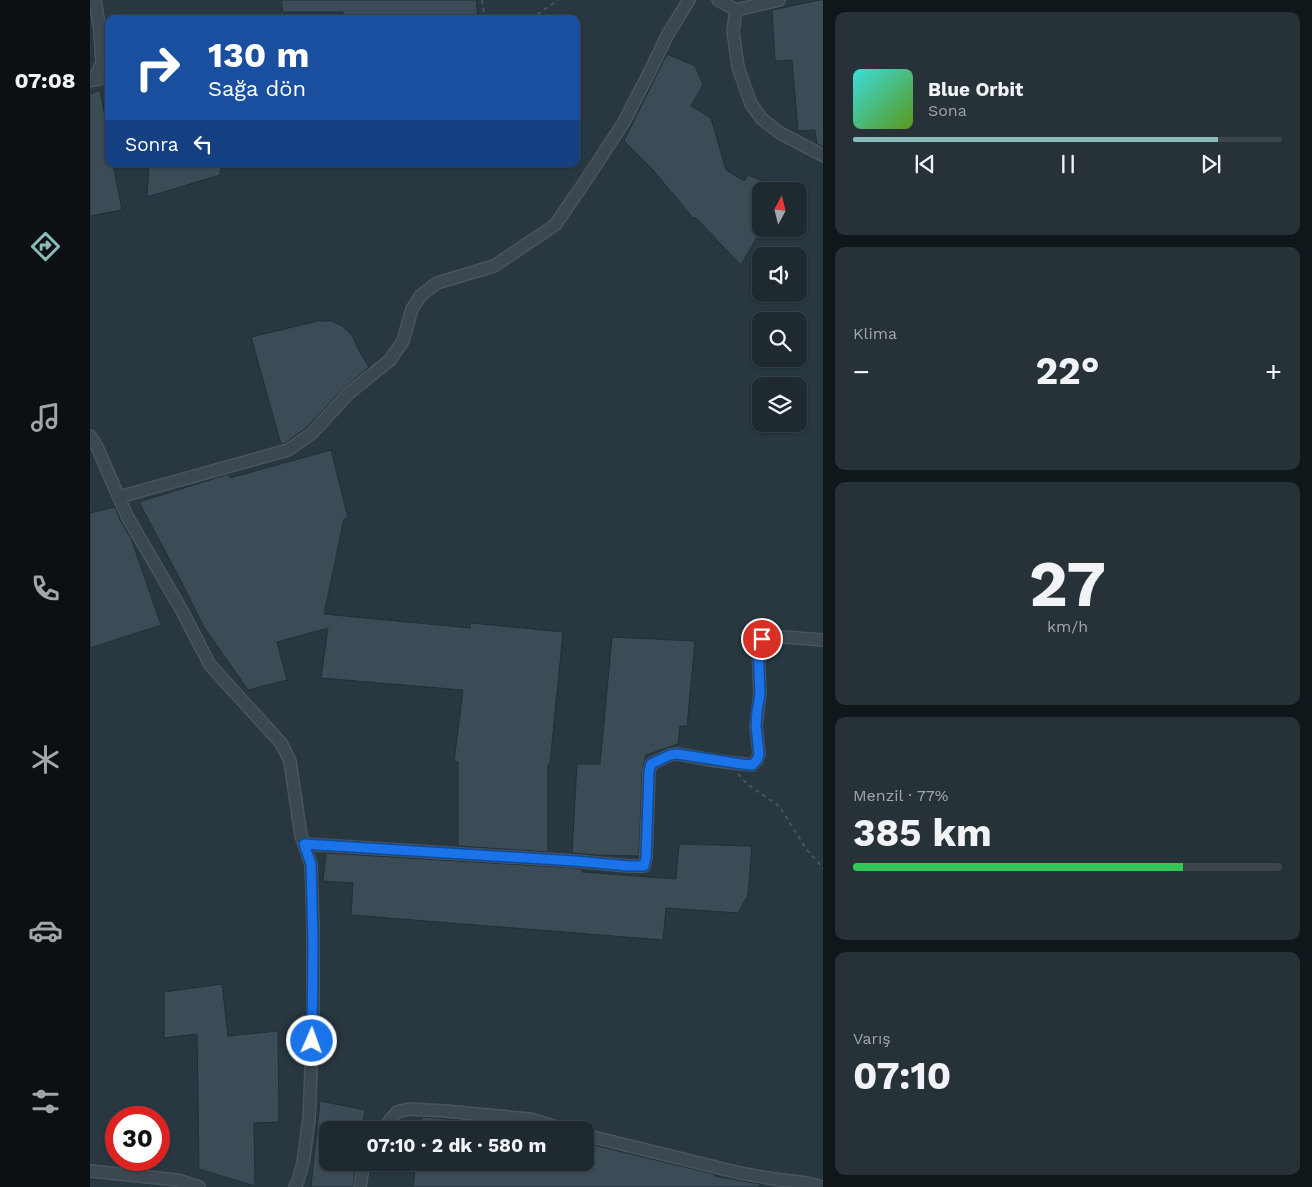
<!DOCTYPE html>
<html lang="tr">
<head>
<meta charset="utf-8">
<style>
  :root { --surface:#1e2930; --page:#263138; --text:#f1f3f6; --muted:#a1a6ab; --line:#3c454c; --accent:#8bbbb9 }
  body { margin:0; font-family:"Work Sans",sans-serif; background:var(--page); color:var(--text); height:100vh; display:flex; flex-direction:column; font-size:19px; white-space:nowrap }
  * { box-sizing:border-box; margin:0 }
  p { font-size:16px; color:var(--muted) }
  .icon { flex:none; width:28px; height:28px; fill:none; stroke:currentColor; stroke-width:2; stroke-linecap:round; stroke-linejoin:round }
  .map { position:relative; flex:1; overflow:hidden }
  .side { display:flex; flex-direction:column; gap:12px; padding:12px; background:#10171a; width:489px }
  .side>* { flex:none }
  .guide { position:absolute; left:15px; top:15px; width:475px; height:152px; border-radius:10px; box-shadow:0 1px 4px #0004,0 0 0 1px var(--line); background:#1a4fa0; color:#fff; overflow:hidden }
  .needle { width:32px; rotate:7deg }
  .fabs { position:absolute; left:662px; top:182px; display:grid; gap:10px }
  .fabs a { display:grid; place-items:center; width:55px; height:55px; border-radius:10px; background:var(--surface); box-shadow:0 1px 4px #0004,0 0 0 1px var(--line); font-size:25px }
  .speed { position:absolute; left:15px; top:1106px; display:flex; gap:10px; font-size:25px; font-weight:700; text-align:center }
  .speed>* { display:grid; place-content:center; width:65px; height:65px; border-radius:50%; background:var(--surface); box-shadow:0 1px 4px #0004,0 0 0 1px var(--line); line-height:1 }
  .speed .limit { border:8px solid #d22; background:#fff; color:#111 }
  .pin { position:absolute; display:grid; place-items:center; width:42px; height:42px; color:#fff; margin:-21px; border:2px solid #fff; border-radius:50%; box-shadow:0 1px 5px #0007 }
  .me { position:absolute; width:55px; margin:-28px; rotate:2deg; stroke-linejoin:round; filter:drop-shadow(0 0 4px #0008) }
  .turn { display:flex; align-items:center; gap:18px; height:105px; padding:0 20px; font-size:22px }
  .turn .icon { width:65px; height:65px; stroke-width:2.5 }
  .turn b { display:block; font-size:35px; line-height:42px }
  .then { display:flex; align-items:center; height:48px; padding:0 20px; background:#0003; gap:10px; font-size:19px }
  .big { font-size:38px; font-weight:700; line-height:1.1 }
  .side .widget { flex:1; display:flex; flex-direction:column; justify-content:center; gap:8px; min-width:0; padding:0 18px; border-radius:10px; background:var(--page) }
  .side .dial { align-items:center; gap:0 }
  .dial b { font-size:65px; line-height:1 }
  .song { display:flex; align-items:center; gap:15px }
  .cover { width:60px; height:60px; border-radius:8px; background:linear-gradient(135deg,hsl(180 70% 55%),hsl(90 70% 35%)) }
  .played { height:5px; border-radius:2px; background:linear-gradient(90deg,var(--accent) 85%,var(--line) 85%) }
  .keys { display:flex; justify-content:space-around; direction:ltr }
  .heat { display:flex; justify-content:space-between; align-items:center; font-size:28px; direction:ltr }
  .charge { height:8px; border-radius:4px; background:linear-gradient(90deg,#34c759 77%,var(--line) 0) }
  .trip { position:absolute; left:229px; top:1121px; width:275px; height:50px; border-radius:10px; background:var(--surface); box-shadow:0 1px 4px #0004,0 0 0 1px var(--line); font-weight:700; line-height:50px; text-align:center }
  main { display:flex; flex:1; min-height:0 }
  .tab-bar { display:flex; flex-direction:column; width:90px; justify-content:space-around; align-items:center; background:#0c1013; color:var(--muted) }
  .tab-bar .icon { width:35px; height:35px }
  .tab-bar .current { color:var(--accent) }
  .tab-bar b { font-size:22px; color:var(--text) }
  .map>svg:first-child { display:block }
  .building { fill:#3b4c56; stroke:#232f38 }
  .lines { fill:none; stroke-linecap:round; stroke-linejoin:round }
  .minor-casing { stroke:#49545d; stroke-width:14 }
  .path { stroke:#445957; stroke-width:2; stroke-dasharray:4 4; stroke-linecap:butt }
  .minor { stroke:#3c4850; stroke-width:11 }
  .route-casing { stroke:#114b97; stroke-width:12 }
  .route { stroke:#1a73e8; stroke-width:9 }
</style>
</head>
<body>
<main>
<nav class="tab-bar">
<b>07:08</b>
<svg class="icon current" aria-label="directions" viewBox="0 0 24 24"><path d="M12 3l9 9-9 9-9-9zM9 14v-3h6M13 9l2 2-2 2"/></svg>
<svg class="icon" aria-label="music" viewBox="0 0 24 24"><path d="M9 18V5l10-2v13"/><circle cx="6" cy="18" r="3"/><circle cx="16" cy="16" r="3"/></svg>
<svg class="icon" aria-label="phone" viewBox="0 0 24 24"><path d="M5 4h4l2 5-3 2q2 4 5 5l2-3 5 2v4C11 20 4 13 5 4z"/></svg>
<svg class="icon" aria-label="climate" viewBox="0 0 24 24"><path d="M12 3v18M4 7l16 10M4 17L20 7"/></svg>
<svg class="icon" aria-label="car" viewBox="0 0 24 24"><path d="M5 17H2v-5l4-1 3-4h7l3 4 3 1v5h-3M9 17h6M6 11h13"/><circle cx="7" cy="17" r="2"/><circle cx="17" cy="17" r="2"/></svg>
<svg class="icon" aria-label="filters" viewBox="0 0 24 24"><path d="M4 7h16M4 17h16"/><circle cx="9" cy="7" r="2"/><circle cx="15" cy="17" r="2"/></svg>
</nav>
<div class="map">
<svg width="734" height="1187" viewBox="0 0 734 1187">
  <rect width="100%" height="100%" fill="#283740"/>
  <path class="building" d="M191,0H386L388,19H346V18L334,19H253V12H193Z
    M730,0H734V147L727,144L725,130L708,131L702,60L685,61L682,10Z
    M577,54L605,66L613,85L601,106L621,118L636,170L654,181L658,175L697,191H671V230L651,265L605,217L604,219L563,170L534,141Z
    M10,90L19,138V164H23L32,210L0,216V94Z
    M59,164H131L130,175L57,197Z
    M228,321H242L252,326L262,335L267,347L279,367L254,388L216,428L195,443L191,444L161,337Z
    M241,450L258,518L254,519L234,614L380,628L381,623L473,632L460,764H458V852L368,846V762H364L373,690L231,678L238,628L187,642L197,680L158,690L114,627L92,583L49,502L139,474L140,478Z
    M25,507L30,520L41,538L71,625L0,648V513Z
    M522,637L605,641L597,726H590L588,744L556,755L554,762L552,772L549,856L507,855L482,853L487,764H510Z
    M589,844L662,846L658,895L648,913L576,908L573,940L261,915L263,883L233,881L236,853L484,868L492,869V872L586,879Z
    M132,984L138,1036L188,1031L189,1122L164,1123L165,1186L109,1169L107,1034L74,1038V992Z
    M230,1101L275,1110L272,1130H238V1162H266L263,1187H221Z
    M332,1117L439,1126L450,1130H330Z
    M495,1143L624,1174V1176L670,1184V1187H323L326,1162H495Z"/>
  <g class="lines">
    <defs>
      <path id="minor" d="M628,0L646,10L689,0
        M646,10L643,31L648,67L661,104L672,119L690,133L734,156
        M4,80L12,62L10,30L5,0
        M0,81L19,77
        M0,436L7,447L37,516L91,609L120,665L191,743L200,761L211,836L221,864L223,923V1022L219,1119L213,1163L208,1181L205,1187
        M29,497L198,450L221,434L259,393L300,360L313,341L322,309L331,295L347,283L404,266L465,225L494,183L534,122L558,75L578,34L599,0
        M214,844L485,861L539,866H554L556,857L559,772L561,764L580,755L587,754L627,761L662,765L667,760L669,754L666,726L670,694L668,646L672,639L694,637L734,640
        M294,1130L300,1120L307,1112L319,1109L355,1111L440,1119L476,1130
        M495,1135L650,1173L684,1179L717,1183L732,1187
        M0,1171L87,1180L109,1187
        M270,1187L274,1162"/>
    </defs>
    <use href="#minor" class="minor-casing"/>
    <path class="path" d="M392,0L395,19
      M441,19L468,0
      M648,774L657,784L689,806L717,850L734,869"/>
    <use href="#minor" class="minor"/>
  </g>
  <g class="lines">
    <defs>
      <path id="route" d="M222,1041L223,943L221,864L214,844L485,861L539,866H554L556,858L559,772L561,764L580,755L587,754L652,764L662,765L667,760L669,754L666,726L667,712L670,694L668,646L672,639"/>
    </defs>
    <use href="#route" class="route-casing"/>
    <use href="#route" class="route"/>
  </g>
</svg>
<div class="fabs">
<a><svg class="needle" viewBox="-14 -14 28 28"><path d="M0-13l5 13h-10z" fill="#e53935"/><path d="M0 13l5-13h-10z" fill="#a1a6ab"/></svg></a>
<a><svg class="icon" aria-label="sound" viewBox="0 0 24 24"><path d="M4 9h4l5-4v14l-5-4H4zM17 9q2 3 0 6"/></svg></a>
<a><svg class="icon" aria-label="search" viewBox="0 0 24 24"><circle cx="10" cy="10" r="6"/><path d="M15 15l6 6"/></svg></a>
<a><svg class="icon" aria-label="layers" viewBox="0 0 24 24"><path d="M12 4l9 5-9 5-9-5zM3 14l9 5 9-5"/></svg></a>
</div>
<div class="speed"><div class="limit">30</div></div>
<div class="pin" style="left:672px;top:639px;background:#d93025"><svg class="icon" aria-label="arrive" viewBox="0 0 24 24"><path d="M6 21V4h12l-3 4 3 4H6"/></svg></div>
<svg class="me" style="left:222px;top:1041px" viewBox="-20 -20 40 40"><circle r="17" fill="#1a73e8" stroke="#fff" stroke-width="3"/><path d="M0-11L8 9 0 5-8 9z" fill="#fff"/></svg>
<div class="trip">07:10 · 2 dk · 580 m</div>
<div class="guide">
<div class="turn"><svg class="icon" aria-label="right" viewBox="0 0 24 24"><path d="M7 20v-9h11M14 6l5 5-5 5"/></svg><div><b>130 m</b>Sağa dön</div></div>
<div class="then">Sonra<svg class="icon" aria-label="left" viewBox="0 0 24 24"><path d="M17 20v-9H6M10 6l-5 5 5 5"/></svg></div>
</div>
</div>
<section class="side">
<div class="widget">
<div class="song"><i class="cover"></i><div><b>Blue Orbit</b><p>Sona</p></div></div>
<div class="played"></div>
<div class="keys"><svg class="icon" aria-label="previous" viewBox="0 0 24 24"><path d="M18 5L8 12l10 7zM5 5v14"/></svg><svg class="icon" aria-label="pause" viewBox="0 0 24 24"><path d="M8 5v14M16 5v14"/></svg><svg class="icon" aria-label="next" viewBox="0 0 24 24"><path d="M6 5l10 7-10 7zM19 5v14"/></svg></div>
</div>
<div class="widget"><p>Klima</p>
<div class="heat"><a>−</a><b class="big">22°</b><a>+</a></div>
</div>
<div class="widget dial"><b>27</b><p>km/h</p></div>
<div class="widget"><p>Menzil · 77%</p><b class="big">385 km</b><div class="charge"></div></div>
<div class="widget"><p>Varış</p><b class="big">07:10</b></div>
</section>
</main>
</body>
</html>
